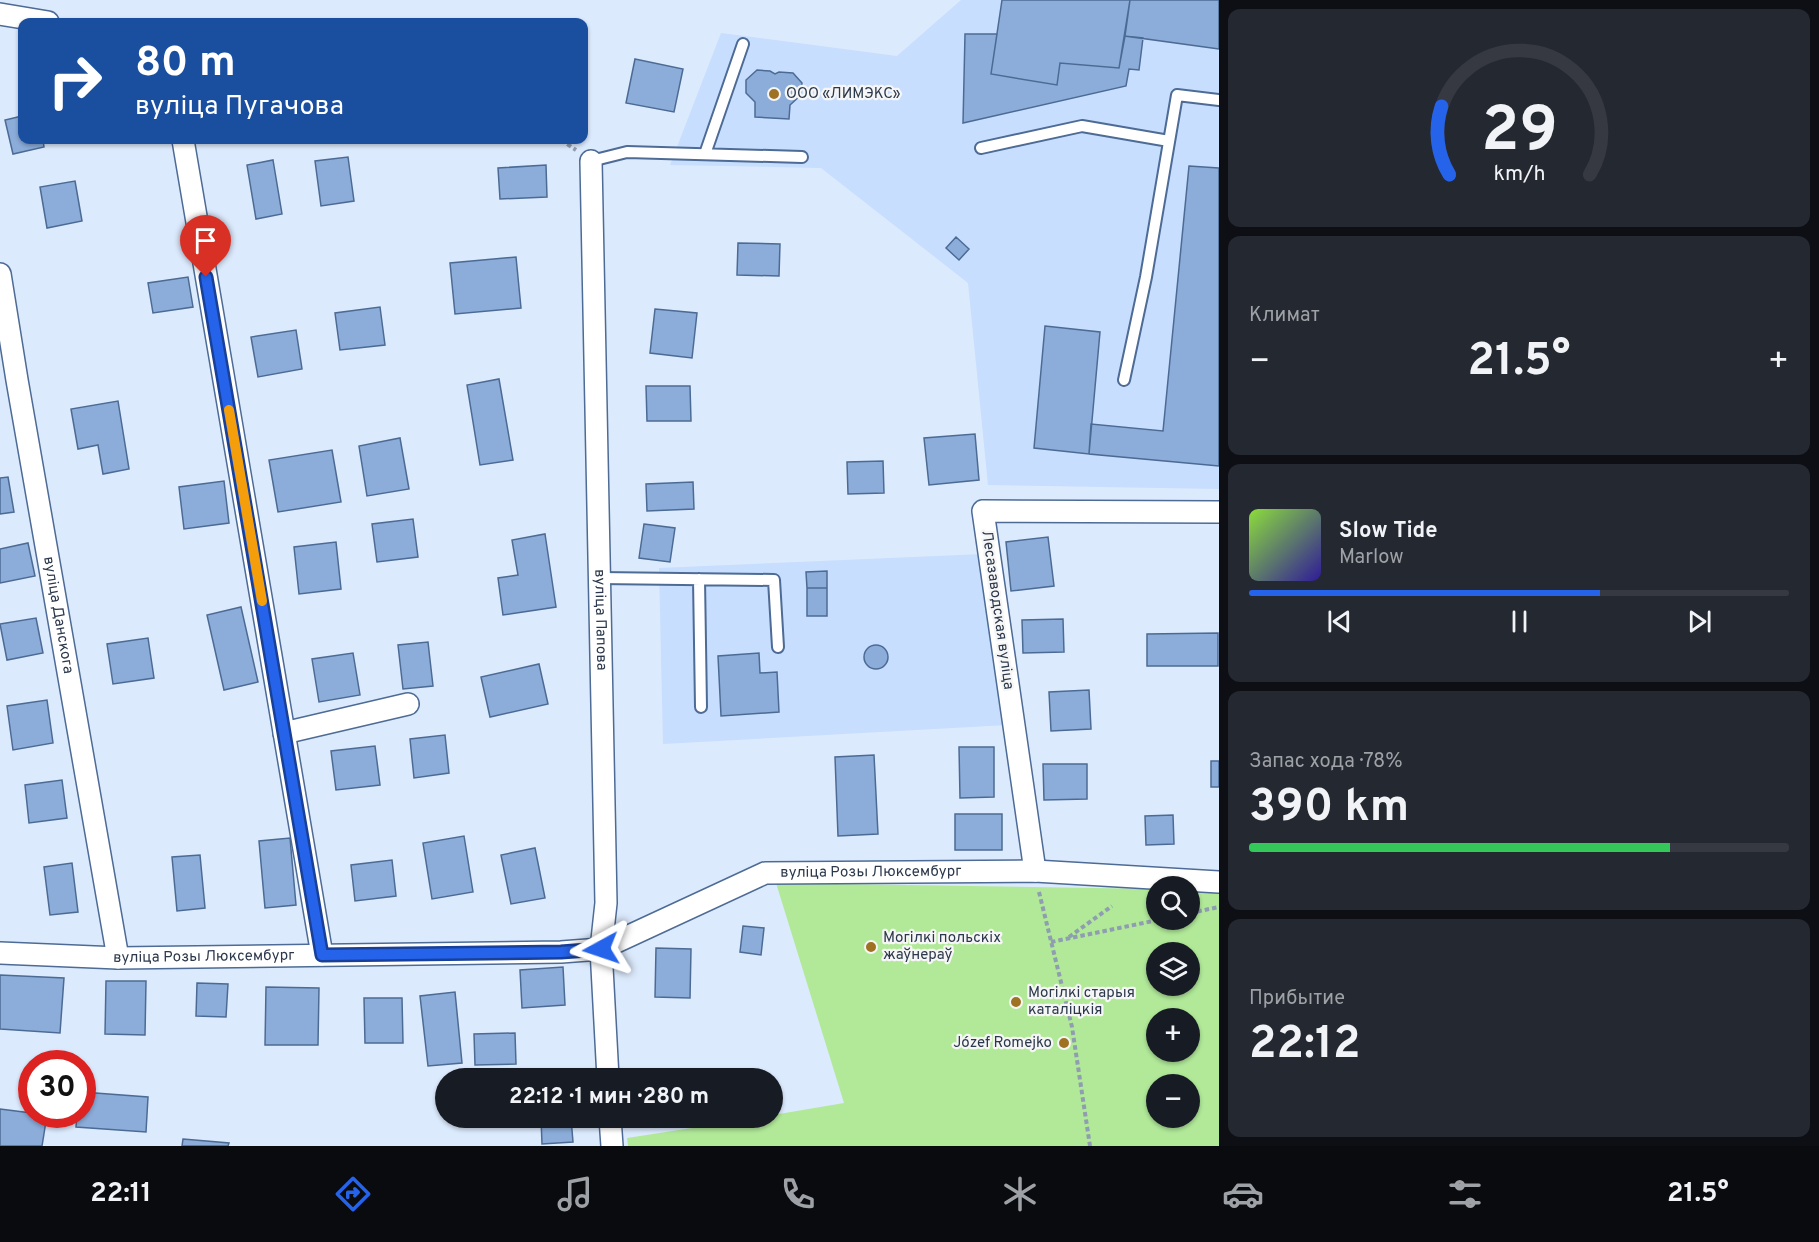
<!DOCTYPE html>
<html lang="ru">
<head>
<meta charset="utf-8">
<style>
  :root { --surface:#171b24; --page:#242831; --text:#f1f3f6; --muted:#9ea1a6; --line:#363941; --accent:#2563eb }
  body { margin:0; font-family:Overpass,sans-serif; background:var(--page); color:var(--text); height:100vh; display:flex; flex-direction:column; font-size:22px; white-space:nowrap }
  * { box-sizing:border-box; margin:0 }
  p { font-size:20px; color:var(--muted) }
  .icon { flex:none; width:33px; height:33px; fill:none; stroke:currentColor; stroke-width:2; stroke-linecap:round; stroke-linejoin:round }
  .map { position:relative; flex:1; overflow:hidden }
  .drawer { display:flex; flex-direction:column; gap:9px; padding:9px; background:#0d0f14; width:600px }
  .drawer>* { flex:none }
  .hud { position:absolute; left:18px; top:18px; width:570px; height:126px; border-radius:12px; box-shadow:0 2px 4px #0004; background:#1a4fa0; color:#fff; overflow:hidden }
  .buttons { position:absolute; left:1146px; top:876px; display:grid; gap:12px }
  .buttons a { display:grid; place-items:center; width:54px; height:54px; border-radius:50%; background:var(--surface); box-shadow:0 2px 4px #0004; font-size:30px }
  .speed { position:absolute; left:18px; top:1050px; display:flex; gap:12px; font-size:30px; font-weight:700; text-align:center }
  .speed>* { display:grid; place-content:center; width:78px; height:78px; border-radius:50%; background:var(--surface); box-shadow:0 2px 4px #0004; line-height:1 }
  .speed .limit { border:9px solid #d22; background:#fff; color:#111 }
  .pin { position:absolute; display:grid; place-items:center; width:51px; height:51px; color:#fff; margin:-62px -26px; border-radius:50% 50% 50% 0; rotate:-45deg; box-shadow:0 0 6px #0007 }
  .pin .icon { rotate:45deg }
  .me { position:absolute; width:66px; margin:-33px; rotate:265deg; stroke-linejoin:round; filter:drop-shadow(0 0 4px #0008) }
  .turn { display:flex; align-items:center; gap:21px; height:126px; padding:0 18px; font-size:27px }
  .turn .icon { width:78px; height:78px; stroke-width:2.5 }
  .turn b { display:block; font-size:42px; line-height:51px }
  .big { font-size:45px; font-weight:700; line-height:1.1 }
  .drawer .tile { flex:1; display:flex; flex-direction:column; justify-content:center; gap:9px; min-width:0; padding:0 21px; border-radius:12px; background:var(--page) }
  .drawer .dial { align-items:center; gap:0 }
  .dial svg { height:156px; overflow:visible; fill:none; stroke:var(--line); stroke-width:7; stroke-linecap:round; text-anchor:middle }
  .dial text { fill:var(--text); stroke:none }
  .song { display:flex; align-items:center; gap:18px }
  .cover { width:72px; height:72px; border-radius:9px; background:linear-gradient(135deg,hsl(90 70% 55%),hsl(250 70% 35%)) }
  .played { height:6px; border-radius:3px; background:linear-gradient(90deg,var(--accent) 65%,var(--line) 65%) }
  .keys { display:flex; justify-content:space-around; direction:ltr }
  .heat { display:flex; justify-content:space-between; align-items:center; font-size:33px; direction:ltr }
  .charge { height:9px; border-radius:4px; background:linear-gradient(90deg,#34c759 78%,var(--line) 0) }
  .trip { position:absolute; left:435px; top:1068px; width:348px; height:60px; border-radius:30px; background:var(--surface); box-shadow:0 2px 4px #0004; font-weight:700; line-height:60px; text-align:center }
  .tabs { display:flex; height:96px; justify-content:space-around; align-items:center; background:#090b0e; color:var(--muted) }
  .tabs .icon { width:42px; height:42px }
  .tabs .selected { color:var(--accent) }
  .tabs b { font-size:27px; color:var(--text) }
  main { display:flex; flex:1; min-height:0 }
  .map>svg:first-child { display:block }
  .built { fill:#c7defe }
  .green { fill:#b1e999; fill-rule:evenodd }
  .building { fill:#8cadda; stroke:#4c6b94; stroke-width:1.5 }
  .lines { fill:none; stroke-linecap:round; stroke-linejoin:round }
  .service-casing { stroke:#4d6b95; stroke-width:14 }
  .minor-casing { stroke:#4d6b95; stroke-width:24 }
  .path { stroke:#8f9db0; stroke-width:4; stroke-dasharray:4.5 3; stroke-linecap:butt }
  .service { stroke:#fff; stroke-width:10 }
  .minor { stroke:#fff; stroke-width:21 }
  .route-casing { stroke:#184099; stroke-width:15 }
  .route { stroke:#2563eb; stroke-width:10 }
  .slow { stroke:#f59e0b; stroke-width:10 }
  .poi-dot { fill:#9f7122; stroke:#f6f6f6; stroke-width:2 }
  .labels { text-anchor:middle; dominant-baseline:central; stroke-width:4.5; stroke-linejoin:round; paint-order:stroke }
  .poi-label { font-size:15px; fill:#2b384b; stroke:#f6f6f6; text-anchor:start }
  .street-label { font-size:15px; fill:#2b384b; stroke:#f6f6f6 }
</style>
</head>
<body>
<main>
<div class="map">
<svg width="1219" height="1146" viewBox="0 0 1219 1146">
  <rect width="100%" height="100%" fill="#dceafd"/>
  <path class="built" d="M961,0H1219V489L988,485L968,283L821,168L670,165L721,33L897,56Z
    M983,554L1007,725L663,744L659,568Z"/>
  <path class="green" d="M776,883L1156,889V920H1190V889L1219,890V1146H628L627,1138L757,1118H772L773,1115L844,1103ZM1156,952H1190V986H1156ZM1156,1018H1190V1052H1156ZM1156,1084H1190V1118H1156Z"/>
  <path class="building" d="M1002,0H1130L1119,68L1060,63L1057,85L991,74Z
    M1130,0H1219V49L1125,36Z
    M965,34H997L991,74L1057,85L1060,63L1119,68L1125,36L1143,38L1139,70L1129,69L1126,86L963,123Z
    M635,59L683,69L674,112L626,103Z
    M757,70L770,71L775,74L779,72L793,73L802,83L801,95L790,105L789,119L755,117V102L746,93V80Z
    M22,116V140H43L44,147L13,154L5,120Z
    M348,157L354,201L321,206L315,161Z
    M273,160L282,214L256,219L247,165Z
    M546,165L547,197L500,199L498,168Z
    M1189,166L1219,168V466L1089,454L1091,424L1163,431Z
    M75,181L82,221L47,228L40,187Z
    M956,237L969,249L959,260L946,248Z
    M738,243L780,244L779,276L737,275Z
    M516,257L521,308L455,314L450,263Z
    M188,277L193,307L153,313L148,283Z
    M380,307L385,345L340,350L335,313Z
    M655,309L697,313L692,358L650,353Z
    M1045,326L1100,332L1089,454L1034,448Z
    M296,330L302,369L258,377L251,337Z
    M499,379L513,460L480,465L467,385Z
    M646,386H690L691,421H647Z
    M118,401L129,469L103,474L98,445L78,449L71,409Z
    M975,434L979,480L929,485L924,438Z
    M400,438L409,489L367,496L359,446Z
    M332,450L341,502L278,512L269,460Z
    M883,461L884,493L848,494L847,462Z
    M8,477L14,512L0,514V478Z
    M224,481L229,523L184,529L179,487Z
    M693,482L694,509L647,511L646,484Z
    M413,519L418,557L377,562L372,524Z
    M644,524L675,528L670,562L639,558Z
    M545,534L556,607L503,615L498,578L518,575L512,540Z
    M1048,537L1054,586L1011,591L1006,542Z
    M336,542L341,589L299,594L294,547Z
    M28,543L35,576L0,583V549Z
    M827,571V588H807L806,572Z
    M807,588H827V616H807Z
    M241,607L258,682L224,690L207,615Z
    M36,618L43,653L7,660L0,624Z
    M1063,619L1064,652L1023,653L1022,620Z
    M1218,633V666H1147V634Z
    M148,638L154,678L113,684L107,644Z
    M428,642L433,686L403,689L398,645Z
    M864 657a12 12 0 1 1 24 0a12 12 0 1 1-24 0Z
    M353,653L360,695L319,702L312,659Z
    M759,653L760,673L777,672L779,712L721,716L718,656Z
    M539,664L548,704L490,717L481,677Z
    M1089,690L1091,729L1051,731L1049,692Z
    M47,700L53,743L13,750L7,706Z
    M445,735L449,773L414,778L410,739Z
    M375,746L380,785L336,790L331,751Z
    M959,747H994V797L960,798Z
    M874,755L878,834L838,836L835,757Z
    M1211,761H1219V787H1211Z
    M1043,764H1087V799L1044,800Z
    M62,780L67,818L29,823L25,785Z
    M955,814H1002V850H955Z
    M1173,815L1174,844L1146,845L1145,816Z
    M464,836L473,892L432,899L423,843Z
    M290,838L296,905L265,908L259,841Z
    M535,848L545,898L511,904L501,855Z
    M200,855L205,908L177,911L172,857Z
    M392,860L396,896L355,901L351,865Z
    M72,863L78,912L50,915L44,867Z
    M743,926L764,928L761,955L740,952Z
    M656,948L691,949L690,998L655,997Z
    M563,967L565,1005L522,1008L520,970Z
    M0,975L64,978L60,1033L0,1029Z
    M106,981H146L145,1035L105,1034Z
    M197,983L228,984L226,1017L196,1016Z
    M266,987L319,988L318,1045H265Z
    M455,992L462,1063L428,1066L420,996Z
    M364,998H402L403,1043H365Z
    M515,1033L516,1064L475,1065L474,1034Z
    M82,1092L148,1097L146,1132L76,1127L77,1114H82Z
    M0,1109L47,1115L42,1146H0Z
    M541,1118H571L573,1142L542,1144Z
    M183,1139L229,1143L228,1146H182Z"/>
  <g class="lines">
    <defs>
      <path id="service" d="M981,148L1082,126L1169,141
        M705,154L743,44
        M591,161L627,152L802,157
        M1124,380L1146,277L1177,95L1219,100
        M599,578L774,580L778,647
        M699,579L701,707"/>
      <g id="minor">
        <path d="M0,14L48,22"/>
        <path d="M183,140L322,955"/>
        <path id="s1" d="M591,161L606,903L601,949L608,1078"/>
        <path id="s2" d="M0,274L17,380L118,958"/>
        <path d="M284,733L408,704"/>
        <path d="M1035,871L983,511L1219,512"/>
        <path id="s3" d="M0,953L118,958L561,952L601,949L765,873L1035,871L1219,882"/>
        <path d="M610,1118L612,1146"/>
      </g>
    </defs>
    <use href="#service" class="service-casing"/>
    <use href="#minor" class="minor-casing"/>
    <path class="path" d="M561,140L576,150
      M1039,892L1072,1027L1090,1146
      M1190,913L1219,907
      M1069,937L1112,906
      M1051,942L1158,920"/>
    <use href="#service" class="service"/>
    <use href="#minor" class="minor"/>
  </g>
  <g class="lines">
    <defs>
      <path id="route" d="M206,277L322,955L561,952L601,949"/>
    </defs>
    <use href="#route" class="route-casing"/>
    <use href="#route" class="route"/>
    <path class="slow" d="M229,410L262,601"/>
  </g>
  <g class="poi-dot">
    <circle cx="774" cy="94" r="6"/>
    <circle cx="871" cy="947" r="6"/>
    <circle cx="1016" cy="1002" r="6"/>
    <circle cx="1064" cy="1043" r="6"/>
  </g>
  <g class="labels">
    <g class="poi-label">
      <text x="786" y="94">ООО «ЛИМЭКС»</text>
      <text x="883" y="938">Могілкі польскіх<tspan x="883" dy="17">жаўнераў</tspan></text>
      <text x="1028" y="993">Могілкі старыя<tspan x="1028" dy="17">каталіцкія</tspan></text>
      <text x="1052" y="1043" text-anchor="end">Józef Romejko</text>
    </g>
    <g class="street-label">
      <text transform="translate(997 610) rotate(82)">Лесазаводская вуліца</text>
      <text stroke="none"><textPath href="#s2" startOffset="346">вуліца Данскога</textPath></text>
      <text stroke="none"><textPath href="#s1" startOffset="459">вуліца Папова</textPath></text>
      <text stroke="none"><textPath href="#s3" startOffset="888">вуліца Розы Люксембург</textPath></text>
      <text stroke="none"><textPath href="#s3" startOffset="204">вуліца Розы Люксембург</textPath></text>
    </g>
  </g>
</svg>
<div class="buttons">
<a><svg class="icon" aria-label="search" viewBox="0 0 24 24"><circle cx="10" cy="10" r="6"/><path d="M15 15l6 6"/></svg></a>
<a><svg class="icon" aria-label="layers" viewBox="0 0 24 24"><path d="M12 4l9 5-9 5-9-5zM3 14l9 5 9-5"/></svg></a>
<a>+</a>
<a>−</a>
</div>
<div class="speed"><div class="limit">30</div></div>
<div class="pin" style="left:206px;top:277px;background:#d93025"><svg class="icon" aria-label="arrive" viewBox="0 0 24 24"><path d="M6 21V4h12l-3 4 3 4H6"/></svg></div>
<svg class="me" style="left:601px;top:949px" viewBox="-20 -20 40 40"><path d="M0-17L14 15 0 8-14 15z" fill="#2563eb" stroke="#fff" stroke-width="4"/></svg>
<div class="trip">22:12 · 1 мин · 280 m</div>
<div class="hud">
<div class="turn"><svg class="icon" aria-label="right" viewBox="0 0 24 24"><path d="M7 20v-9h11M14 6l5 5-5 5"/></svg><div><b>80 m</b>вуліца Пугачова</div></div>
</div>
</div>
<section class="drawer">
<div class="tile dial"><svg viewBox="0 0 100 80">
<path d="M14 69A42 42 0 1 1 86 69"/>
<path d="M14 69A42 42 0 0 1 10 34" stroke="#2563eb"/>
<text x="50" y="56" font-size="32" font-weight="700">29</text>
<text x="50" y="72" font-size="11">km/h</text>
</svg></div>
<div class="tile"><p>Климат</p>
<div class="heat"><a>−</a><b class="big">21.5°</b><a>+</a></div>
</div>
<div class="tile">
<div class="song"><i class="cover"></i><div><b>Slow Tide</b><p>Marlow</p></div></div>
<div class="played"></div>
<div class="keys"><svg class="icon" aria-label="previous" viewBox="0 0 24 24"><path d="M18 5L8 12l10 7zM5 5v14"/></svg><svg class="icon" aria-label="pause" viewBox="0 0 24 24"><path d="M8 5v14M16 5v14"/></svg><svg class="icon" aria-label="next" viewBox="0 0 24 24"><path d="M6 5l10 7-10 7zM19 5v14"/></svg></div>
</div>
<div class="tile"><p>Запас хода · 78%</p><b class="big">390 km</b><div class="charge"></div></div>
<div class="tile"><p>Прибытие</p><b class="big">22:12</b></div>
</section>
</main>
<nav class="tabs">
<b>22:11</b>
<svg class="icon selected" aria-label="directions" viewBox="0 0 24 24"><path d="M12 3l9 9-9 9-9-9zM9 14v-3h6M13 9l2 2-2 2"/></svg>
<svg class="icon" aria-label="music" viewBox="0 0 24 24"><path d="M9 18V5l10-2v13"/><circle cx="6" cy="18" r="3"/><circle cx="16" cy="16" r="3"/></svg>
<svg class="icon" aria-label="phone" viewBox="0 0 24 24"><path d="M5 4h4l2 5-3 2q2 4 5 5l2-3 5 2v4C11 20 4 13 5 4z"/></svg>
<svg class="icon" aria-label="climate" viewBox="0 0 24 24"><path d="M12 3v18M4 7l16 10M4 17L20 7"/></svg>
<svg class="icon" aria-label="car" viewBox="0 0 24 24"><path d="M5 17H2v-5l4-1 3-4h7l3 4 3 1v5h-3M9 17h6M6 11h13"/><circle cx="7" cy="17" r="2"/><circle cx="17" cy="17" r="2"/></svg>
<svg class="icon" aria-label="filters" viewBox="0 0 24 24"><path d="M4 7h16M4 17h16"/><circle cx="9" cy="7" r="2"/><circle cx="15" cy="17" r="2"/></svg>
<b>21.5°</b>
</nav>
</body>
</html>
